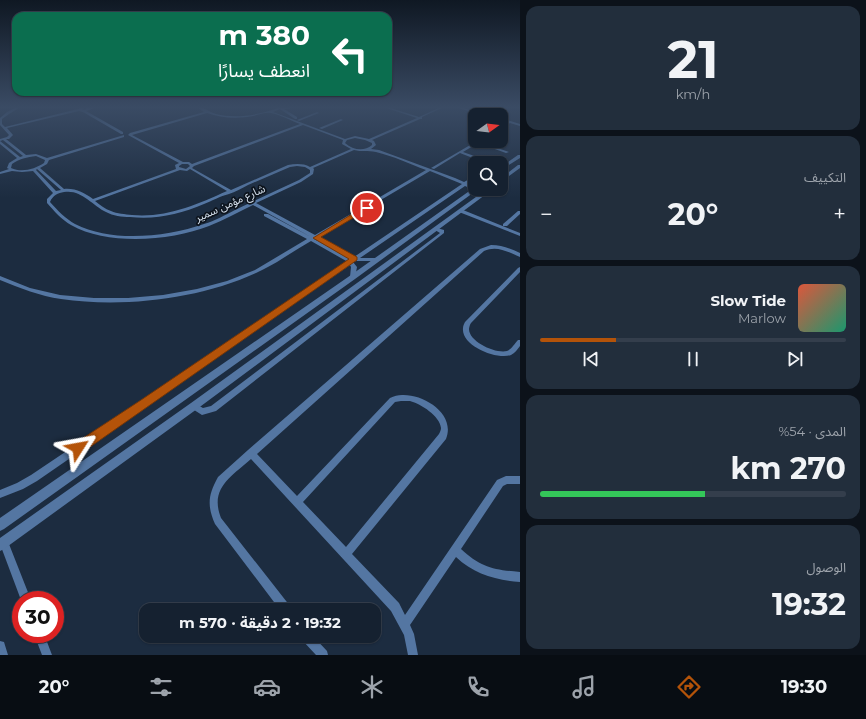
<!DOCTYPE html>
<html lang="ar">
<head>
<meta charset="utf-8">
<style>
  :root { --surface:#152130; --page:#222e3c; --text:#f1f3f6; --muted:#9da3ab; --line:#343e4c; --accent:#b45309 }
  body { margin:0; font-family:Montserrat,"Noto Sans Arabic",sans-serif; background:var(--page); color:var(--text); direction:rtl; height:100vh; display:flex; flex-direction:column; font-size:15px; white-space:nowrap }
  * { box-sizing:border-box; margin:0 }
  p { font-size:13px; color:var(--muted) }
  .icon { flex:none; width:22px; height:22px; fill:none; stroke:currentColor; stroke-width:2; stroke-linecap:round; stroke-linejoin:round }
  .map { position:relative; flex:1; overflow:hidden; direction:ltr }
  .details { display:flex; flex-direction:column; gap:6px; padding:6px; background:#0c121a; width:346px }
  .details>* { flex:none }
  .guide { position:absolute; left:12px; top:12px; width:380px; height:84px; border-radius:12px; box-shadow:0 1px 3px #0004,0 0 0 1px var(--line); direction:rtl; background:#0b6e4f; color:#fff; overflow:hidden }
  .needle { width:26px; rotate:75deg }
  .buttons { position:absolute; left:468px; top:108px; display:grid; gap:8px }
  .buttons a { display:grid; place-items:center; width:40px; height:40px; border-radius:8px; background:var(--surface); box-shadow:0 1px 3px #0004,0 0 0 1px var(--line); font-size:20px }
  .speed { position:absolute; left:12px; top:591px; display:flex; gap:8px; font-size:20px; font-weight:700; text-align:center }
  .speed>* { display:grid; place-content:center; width:52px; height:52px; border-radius:50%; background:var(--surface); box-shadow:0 1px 3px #0004,0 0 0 1px var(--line); line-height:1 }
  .speed .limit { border:6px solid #d22; background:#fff; color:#111 }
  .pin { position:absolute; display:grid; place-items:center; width:34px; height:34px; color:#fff; margin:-17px; border:2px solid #fff; border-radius:50%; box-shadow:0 1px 4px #0007 }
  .me { position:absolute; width:44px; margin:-22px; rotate:56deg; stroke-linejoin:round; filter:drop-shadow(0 0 3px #0008) }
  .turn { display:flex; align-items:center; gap:14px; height:84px; padding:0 16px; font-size:18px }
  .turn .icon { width:52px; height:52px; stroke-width:2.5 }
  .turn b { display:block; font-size:28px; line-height:34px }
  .big { font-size:30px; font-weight:700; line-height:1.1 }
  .details .tile { flex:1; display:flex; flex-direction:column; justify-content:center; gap:6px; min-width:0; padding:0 14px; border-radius:12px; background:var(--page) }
  .details .dial { align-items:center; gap:0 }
  .dial b { font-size:52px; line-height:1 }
  .song { display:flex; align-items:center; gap:12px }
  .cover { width:48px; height:48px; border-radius:6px; background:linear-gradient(135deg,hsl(10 70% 55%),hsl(160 70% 35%)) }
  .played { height:4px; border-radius:2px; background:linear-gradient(90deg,var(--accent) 25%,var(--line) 25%) }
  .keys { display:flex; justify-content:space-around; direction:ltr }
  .heat { display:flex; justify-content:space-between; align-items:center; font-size:22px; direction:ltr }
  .charge { height:6px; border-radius:3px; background:linear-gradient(90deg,#34c759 54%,var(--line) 0) }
  .trip { position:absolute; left:139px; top:603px; width:242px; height:40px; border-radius:12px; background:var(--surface); box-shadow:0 1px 3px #0004,0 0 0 1px var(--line); font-weight:700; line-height:40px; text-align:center; direction:rtl }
  .menu { display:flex; height:64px; justify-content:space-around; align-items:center; background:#080d13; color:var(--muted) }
  .menu .icon { width:28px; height:28px }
  .menu .current { color:var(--accent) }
  .menu b { font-size:18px; color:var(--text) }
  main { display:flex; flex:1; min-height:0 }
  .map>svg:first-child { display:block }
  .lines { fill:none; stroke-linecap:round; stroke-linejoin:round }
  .minor { fill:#5476a2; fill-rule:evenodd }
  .tertiary { fill:#5476a2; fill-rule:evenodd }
  .route { fill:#b45309; stroke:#753606 }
  .labels { text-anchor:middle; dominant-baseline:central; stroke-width:3.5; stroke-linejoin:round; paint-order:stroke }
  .far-street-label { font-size:11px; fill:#d6e1ee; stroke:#0d141d }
</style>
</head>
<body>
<main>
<section class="details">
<div class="tile dial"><b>21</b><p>km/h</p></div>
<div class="tile"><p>التكييف</p>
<div class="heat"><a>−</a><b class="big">20°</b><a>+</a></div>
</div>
<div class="tile">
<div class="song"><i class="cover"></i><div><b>Slow Tide</b><p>Marlow</p></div></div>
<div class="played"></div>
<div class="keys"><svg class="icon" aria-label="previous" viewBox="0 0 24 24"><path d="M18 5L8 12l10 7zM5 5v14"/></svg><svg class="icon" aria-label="pause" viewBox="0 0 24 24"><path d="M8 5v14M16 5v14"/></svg><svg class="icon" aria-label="next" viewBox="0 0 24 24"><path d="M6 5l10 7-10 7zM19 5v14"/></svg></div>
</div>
<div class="tile"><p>المدى · 54%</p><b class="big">270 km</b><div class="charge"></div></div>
<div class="tile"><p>الوصول</p><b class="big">19:32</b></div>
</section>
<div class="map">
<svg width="520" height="655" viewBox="0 0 520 655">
  <rect width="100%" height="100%" fill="#1c2c40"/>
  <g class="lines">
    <path class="minor" d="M19,106H22L9,114L2,119V124L5,127L78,109L84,106C91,108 94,106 101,106L86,111L123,132V134H121L83,112L79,111L7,128L13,135L9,139H6L26,155L36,154L47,158L124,135V137L49,160L47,164L40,168L64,189C76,188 84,193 93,199L176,169L175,165L179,163L128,135L130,133L204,112L196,106C202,106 209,112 216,114C236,119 259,115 278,108L277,107L278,106L282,108L293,106L294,108L284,109L297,117V119H295L280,109L273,112L345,139L355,136L369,139L417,118L380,106H384L419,117L443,106H446L422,117V119H420L372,140L374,141L376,145L371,149L379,150L455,178L464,182L475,176V179L467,184L475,188V189H477L474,190L465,186L360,258H376L378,259V261H356L353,262L357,267L355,278L353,279L350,277L351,267L350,265L37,481L23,489L0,498V490L17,483L31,475L348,262L311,241C299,248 288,255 277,262C271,265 265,269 258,272C200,299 124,308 61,299C40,296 20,288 0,280V276L30,288L60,295L94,298H128L163,295L197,289L227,281L255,270L307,239L264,216V214H268L311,237L253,205C238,212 224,220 209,226C171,241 108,246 71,225C62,220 54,211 47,203V199L53,193L33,171L22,172L12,171L0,174V172L9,169L7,168L9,163L17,158L0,144V141L20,157L23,156L3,140L0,141V139L7,137L9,135L0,125V118L7,112ZM84,108L87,109L82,110ZM207,113C221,118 237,119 253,116C258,115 266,112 271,113C279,114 292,121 300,124L192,164L189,162H183L132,135ZM303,125L343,140L342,144L351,149L310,167C303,163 295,164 288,165L231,190L192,168L194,166ZM355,138L365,140L372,143V145C364,152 353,150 345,143L347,140ZM354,150C361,152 368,150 376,152C393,156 410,164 426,170L315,235L256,203L301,182L313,174L314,169L313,168ZM36,156L45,160L44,163C35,169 22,173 11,168L12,164C19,159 27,157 36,156ZM182,164H188L190,166L186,169L179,167V166ZM297,166L305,167L310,170V173L299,180C277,190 256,200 235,210C225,215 215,221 204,224C166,237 112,243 75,224C66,219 57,210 50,202C53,195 58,193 64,192C81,189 92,205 106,212C113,216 122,217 130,217C156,220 180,214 204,204C212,201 220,196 229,194C235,192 242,188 248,185C262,179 276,173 290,167ZM37,169L61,190L56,191L36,170ZM190,169L227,191C196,205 166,218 132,215C125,214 117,214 111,211C105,209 100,205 95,201L180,170L187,171ZM430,171L462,184L354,257L318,237ZM314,239H315L351,259Z
      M451,106H456L487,115H483Z
      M317,112L319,113L299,121L297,120Z
      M501,118L520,124V126L510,123L501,129V127L508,122L501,120Z
      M341,119L343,120L322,129L319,128Z
      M477,141H481L480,142L509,152L506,153L478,143L463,152L494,163L501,158L504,159C491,168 474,158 460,153L434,169L431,168Z
      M459,210H463L520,233V236L459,212Z
      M518,211H520V214L507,226H503V224Z
      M435,228H437L444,230V233L216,411L202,415L191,408L190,406L191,404L194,403L203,408L211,406L440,233L435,230Z
      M491,245C502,245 511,249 520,253V257C508,252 497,245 484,251L257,454L297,496L390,398C394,396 398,395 402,395C424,394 456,414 446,439L352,554L399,603L405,615L497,480L506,476H520V484H507L503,486L461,549C480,567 494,570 520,572V582C495,580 474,574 456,557L410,625L414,634L418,655H408L404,635L391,611L251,459C232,476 209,488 221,518L290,606L291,610H280L215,524C207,506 208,495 218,477L248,450L480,249ZM401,401C404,401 407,401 410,401C421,404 440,416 441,428C441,430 440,432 439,434L346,547L303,502L395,402Z
      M520,267V272L471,323C470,324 469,328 469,329C469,342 496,354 507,351C512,349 514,344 518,340H520V346C517,350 515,353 511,355C497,360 461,346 463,328C463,326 464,324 465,322L518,268Z
      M4,537L7,539L31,600H21L0,544L1,539Z
      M34,634H44L52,655H42Z
      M301,636H313L327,651L328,655H316L302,640Z
      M0,641L4,642L8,655H0Z"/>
    <path class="tertiary" d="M518,155H520V158L501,170V167Z
      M518,165H520V168L501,182V178Z
      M475,187V189H478L477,190L355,279L4,529L0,531V518L351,275Z
      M487,189H493L197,409L4,549L0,551V538L191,403Z"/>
  </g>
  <linearGradient id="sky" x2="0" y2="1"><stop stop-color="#0f1823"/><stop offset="0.54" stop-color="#3a4b64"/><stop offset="1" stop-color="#3a4b64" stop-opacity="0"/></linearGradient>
  <rect width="520" height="198" fill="url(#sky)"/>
  <path class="route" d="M365,206L370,208L321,237L357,257V260L83,452L78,454L74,452L73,448L74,444L141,400L349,259L313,238Z"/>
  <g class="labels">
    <g class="far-street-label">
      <text transform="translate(230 203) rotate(-24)">شارع مؤمن سمير</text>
    </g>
  </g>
</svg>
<div class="buttons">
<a><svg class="needle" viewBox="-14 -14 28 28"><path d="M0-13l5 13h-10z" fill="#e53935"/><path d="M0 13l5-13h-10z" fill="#9da3ab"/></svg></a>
<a><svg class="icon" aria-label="search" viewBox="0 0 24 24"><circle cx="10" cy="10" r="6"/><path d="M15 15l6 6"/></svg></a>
</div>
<div class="speed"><div class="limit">30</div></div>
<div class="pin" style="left:367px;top:208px;background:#d93025"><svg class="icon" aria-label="arrive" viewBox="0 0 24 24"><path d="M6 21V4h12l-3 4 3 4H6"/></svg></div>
<svg class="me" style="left:78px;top:448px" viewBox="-20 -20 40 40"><path d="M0-17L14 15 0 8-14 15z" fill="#b45309" stroke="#fff" stroke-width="4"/></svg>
<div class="trip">19:32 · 2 دقيقة · 570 m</div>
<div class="guide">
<div class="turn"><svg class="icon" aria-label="left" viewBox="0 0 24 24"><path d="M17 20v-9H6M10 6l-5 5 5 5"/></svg><div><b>380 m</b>انعطف يسارًا</div></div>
</div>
</div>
</main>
<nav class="menu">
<b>19:30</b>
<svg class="icon current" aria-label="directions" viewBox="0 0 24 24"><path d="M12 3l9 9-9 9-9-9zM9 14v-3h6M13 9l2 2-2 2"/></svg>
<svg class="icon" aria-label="music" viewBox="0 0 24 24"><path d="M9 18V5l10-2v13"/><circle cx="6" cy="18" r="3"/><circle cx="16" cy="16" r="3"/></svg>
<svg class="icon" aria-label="phone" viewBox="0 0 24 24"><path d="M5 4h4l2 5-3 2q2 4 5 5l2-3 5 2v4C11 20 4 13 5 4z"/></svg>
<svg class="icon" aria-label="climate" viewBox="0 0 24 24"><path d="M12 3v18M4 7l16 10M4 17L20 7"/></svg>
<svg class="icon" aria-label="car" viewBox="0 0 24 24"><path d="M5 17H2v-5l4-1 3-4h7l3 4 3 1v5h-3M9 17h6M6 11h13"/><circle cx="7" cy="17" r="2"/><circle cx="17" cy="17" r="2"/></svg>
<svg class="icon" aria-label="filters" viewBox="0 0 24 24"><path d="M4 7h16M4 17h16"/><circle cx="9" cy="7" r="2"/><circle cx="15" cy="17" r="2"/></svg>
<b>20°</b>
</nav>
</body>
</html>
